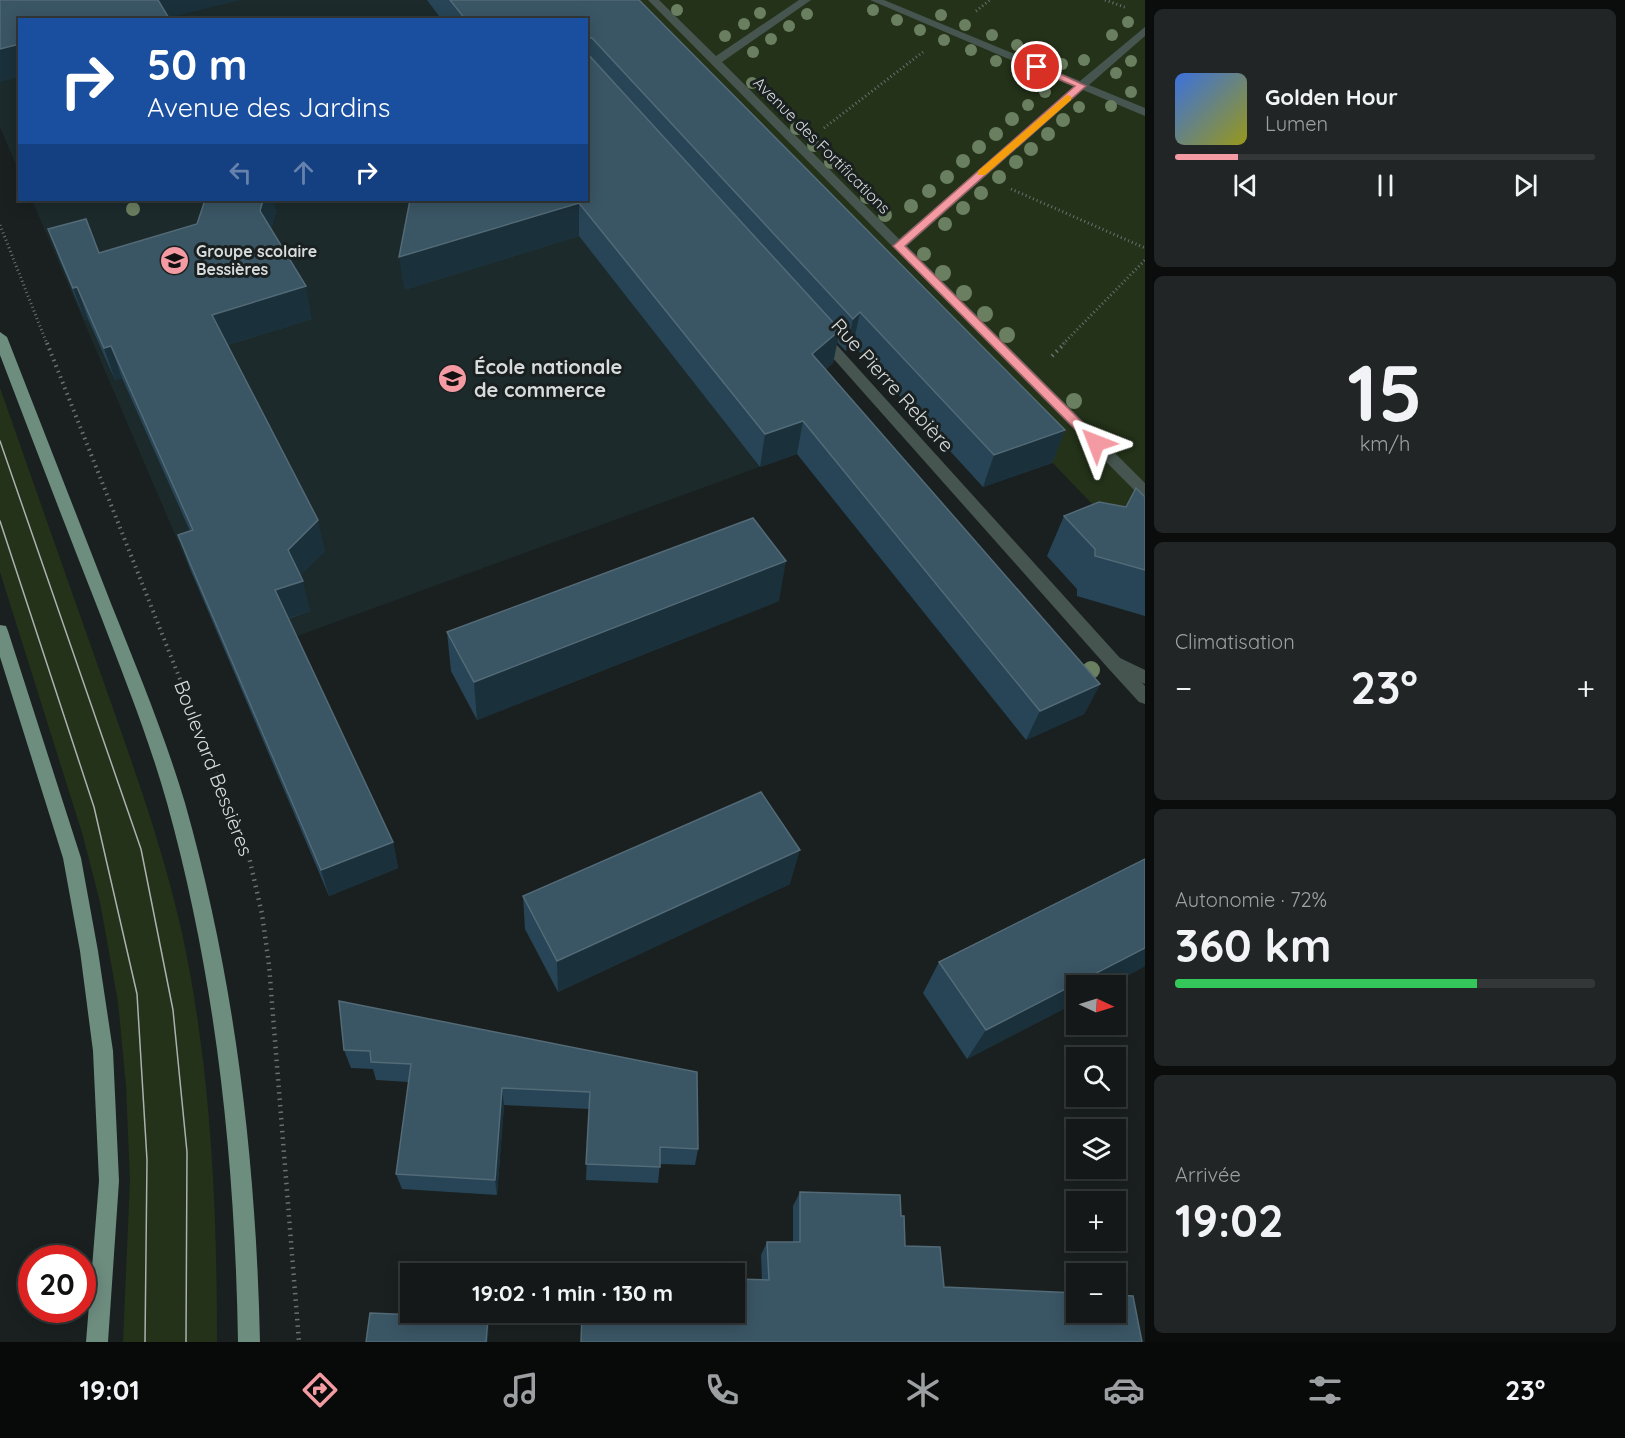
<!DOCTYPE html>
<html lang="fr">
<head>
<meta charset="utf-8">
<style>
  :root { --surface:#141818; --page:#212525; --text:#f1f3f6; --muted:#9da0a2; --line:#333737; --accent:#f49aa2 }
  body { margin:0; font-family:Quicksand,sans-serif; background:var(--page); color:var(--text); height:100vh; display:flex; flex-direction:column; font-size:22px; white-space:nowrap }
  * { box-sizing:border-box; margin:0 }
  p { font-size:20px; color:var(--muted) }
  .icon { flex:none; width:33px; height:33px; fill:none; stroke:currentColor; stroke-width:2; stroke-linecap:round; stroke-linejoin:round }
  .map { position:relative; flex:1; overflow:hidden }
  .sheet { display:flex; flex-direction:column; gap:9px; padding:9px; background:#0b0d0d; width:480px }
  .sheet>* { flex:none }
  .top-card { position:absolute; left:18px; top:18px; width:570px; height:183px; border-radius:0px; box-shadow:0 3px 15px #0003,0 0 0 2px var(--line); background:#1a4fa0; color:#fff; overflow:hidden }
  .needle { width:39px; rotate:94deg }
  .fabs { position:absolute; left:1066px; top:975px; display:grid; gap:12px }
  .fabs a { display:grid; place-items:center; width:60px; height:60px; border-radius:0px; background:var(--surface); box-shadow:0 3px 15px #0003,0 0 0 2px var(--line); font-size:30px }
  .speed { position:absolute; left:18px; top:1245px; display:flex; gap:12px; font-size:30px; font-weight:700; text-align:center }
  .speed>* { display:grid; place-content:center; width:78px; height:78px; border-radius:50%; background:var(--surface); box-shadow:0 3px 15px #0003,0 0 0 2px var(--line); line-height:1 }
  .speed .limit { border:9px solid #d22; background:#fff; color:#111 }
  .pin { position:absolute; display:grid; place-items:center; width:51px; height:51px; color:#fff; margin:-26px; border:3px solid #fff; border-radius:50%; box-shadow:0 2px 6px #0007 }
  .me { position:absolute; width:66px; margin:-33px; rotate:315deg; stroke-linejoin:round; filter:drop-shadow(0 0 4px #0008) }
  .turn { display:flex; align-items:center; gap:21px; height:126px; padding:0 30px; font-size:27px }
  .turn .icon { width:78px; height:78px; stroke-width:2.5 }
  .turn b { display:block; font-size:42px; line-height:51px }
  .lanes { display:flex; align-items:center; height:57px; padding:0 30px; background:#0003; justify-content:center; gap:30px; direction:ltr }
  .lanes .off { opacity:.35 }
  .big { font-size:45px; font-weight:800; line-height:1.1 }
  .sheet .card { flex:1; display:flex; flex-direction:column; justify-content:center; gap:9px; min-width:0; padding:0 21px; border-radius:9px; background:var(--page) }
  .sheet .dial { align-items:center; gap:0 }
  .dial b { font-size:78px; line-height:1 }
  .song { display:flex; align-items:center; gap:18px }
  .cover { width:72px; height:72px; border-radius:9px; background:linear-gradient(135deg,hsl(220 70% 55%),hsl(60 70% 35%)) }
  .played { height:6px; border-radius:3px; background:linear-gradient(90deg,var(--accent) 15%,var(--line) 15%) }
  .keys { display:flex; justify-content:space-around; direction:ltr }
  .heat { display:flex; justify-content:space-between; align-items:center; font-size:33px; direction:ltr }
  .charge { height:9px; border-radius:4px; background:linear-gradient(90deg,#34c759 72%,var(--line) 0) }
  .trip { position:absolute; left:400px; top:1263px; width:345px; height:60px; border-radius:0px; background:var(--surface); box-shadow:0 3px 15px #0003,0 0 0 2px var(--line); font-weight:800; line-height:60px; text-align:center }
  .dock { display:flex; height:96px; justify-content:space-around; align-items:center; background:#080a0a; color:var(--muted) }
  .dock .icon { width:42px; height:42px }
  .dock .active { color:var(--accent) }
  .dock b { font-size:27px; color:var(--text) }
  main { display:flex; flex:1; min-height:0 }
  .map>svg:first-child { display:block }
  .built { fill:#1c2a2b }
  .green { fill:#243219 }
  .lines { fill:none; stroke-linecap:round; stroke-linejoin:round }
  .path-far2 { stroke:#6b7070; stroke-width:3; stroke-dasharray:1 3; stroke-linecap:butt }
  .path-far1 { stroke:#6b7070; stroke-width:4; stroke-dasharray:1.5 4.5; stroke-linecap:butt }
  .path { stroke:#6b7070; stroke-width:4.5; stroke-dasharray:1.5 5; stroke-linecap:butt }
  .service { fill:#46554f; fill-rule:evenodd }
  .pedestrian { fill:#46554f; fill-rule:evenodd }
  .minor { fill:#46554f; fill-rule:evenodd }
  .primary { fill:#6d8d7f; fill-rule:evenodd }
  .tram { stroke:#acb0b0; stroke-width:1.5 }
  .tree { fill:#6a7e60 }
  .wall { fill:#274556 }
  .shaded-wall { fill:#1a303a }
  .building { fill:#3a5564; stroke:#536a77; stroke-width:1.5 }
  .route { fill:#f49aa2; stroke:#9f6469; stroke-width:1.5 }
  .slow { fill:#f59e0b }
  .labels { text-anchor:middle; dominant-baseline:central; stroke-width:6; stroke-linejoin:round; paint-order:stroke }
  .far-street-label { font-size:16px; fill:#d7dbdb; stroke:#1a2020 }
  .far-poi-label { font-size:16px; font-weight:bold; fill:#d7dbdb; stroke:#1a2020; text-anchor:start }
  .poi-label { font-size:20px; font-weight:bold; fill:#d7dbdb; stroke:#1a2020; text-anchor:start }
  .street-label { font-size:20px; fill:#d7dbdb; stroke:#1a2020 }
</style>
</head>
<body>
<main>
<div class="map">
<svg width="1145" height="1342" viewBox="0 0 1145 1342">
  <rect width="100%" height="100%" fill="#1a2020"/>
  <path class="built" d="M74,0H476L493,19L20,20L19,172L0,127V17Z
    M32,200H586L847,435L229,661Z"/>
  <path class="green" d="M608,0H1145V559Z
    M0,388C35,487 69,585 104,683C133,765 163,848 182,933C211,1068 217,1205 217,1342H123L130,1180L126,1085L118,1002L100,902L83,836L0,572Z"/>
  <g class="lines">
    <path class="path-far2" d="M1105,0L1127,8
      M976,11L990,0
      M824,128L923,52
      M1011,189L1145,248
      M0,225L47,344
      M1063,344L1145,260"/>
    <path class="path-far1" d="M47,343L221,783
      M1052,356L1065,343"/>
    <path class="path" d="M221,781L247,848L262,914L269,965L299,1342"/>
    <path class="service" d="M648,0H659L716,56L799,0H811L722,62L899,239L1074,87L870,0H884L1080,81L1145,27V36L1089,85L1145,108V116L1083,90L907,246L1145,483V497L1140,496Z"/>
    <path class="pedestrian" d="M1114,656L1120,658L1145,686V704L1139,702L1108,668L1106,663L1108,658Z"/>
    <path class="minor" d="M821,331L826,333L1120,658L1145,670V684L1108,668L816,339L814,336Z"/>
    <path class="primary" d="M0,332L7,337C42,427 77,516 112,606C138,671 165,736 185,803C235,980 256,1159 260,1342H238C235,1159 216,980 167,803C149,739 124,677 100,614C66,528 33,441 0,355Z
      M0,625L6,626L8,631L81,858L98,951L113,1051L119,1181L108,1342H86L99,1181L93,1051L80,951L63,858L0,657Z"/>
    <path class="tram" d="M0,441L141,849L173,1010L187,1152L186,1342
      M0,521L94,807L137,994L147,1160L145,1342"/>
  </g>
  <g class="tree">
    <circle cx="677" cy="10" r="6"/>
    <circle cx="873" cy="10" r="6"/>
    <circle cx="760" cy="13" r="6"/>
    <circle cx="807" cy="14" r="6"/>
    <circle cx="941" cy="15" r="6"/>
    <circle cx="897" cy="20" r="6"/>
    <circle cx="1128" cy="22" r="6"/>
    <circle cx="744" cy="24" r="6"/>
    <circle cx="965" cy="25" r="6"/>
    <circle cx="789" cy="26" r="6"/>
    <circle cx="920" cy="30" r="6"/>
    <circle cx="992" cy="35" r="6"/>
    <circle cx="1112" cy="35" r="6"/>
    <circle cx="725" cy="36" r="6"/>
    <circle cx="771" cy="39" r="6"/>
    <circle cx="944" cy="40" r="6"/>
    <circle cx="1017" cy="45" r="6"/>
    <circle cx="971" cy="50" r="6"/>
    <circle cx="753" cy="52" r="6"/>
    <circle cx="1039" cy="54" r="6"/>
    <circle cx="1084" cy="60" r="6"/>
    <circle cx="996" cy="61" r="6"/>
    <circle cx="1131" cy="61" r="6"/>
    <circle cx="1062" cy="64" r="6"/>
    <circle cx="1019" cy="69" r="6"/>
    <circle cx="1116" cy="73" r="6"/>
    <circle cx="752" cy="83" r="6"/>
    <circle cx="1045" cy="92" r="6"/>
    <circle cx="1131" cy="92" r="6"/>
    <circle cx="1028" cy="105" r="6"/>
    <circle cx="1111" cy="106" r="6"/>
    <circle cx="1079" cy="107" r="6"/>
    <circle cx="1012" cy="119" r="7"/>
    <circle cx="1063" cy="120" r="7"/>
    <circle cx="797" cy="128" r="7"/>
    <circle cx="996" cy="134" r="7"/>
    <circle cx="1048" cy="134" r="7"/>
    <circle cx="814" cy="145" r="7"/>
    <circle cx="979" cy="147" r="7"/>
    <circle cx="1031" cy="149" r="7"/>
    <circle cx="963" cy="161" r="7"/>
    <circle cx="831" cy="162" r="7"/>
    <circle cx="1016" cy="162" r="7"/>
    <circle cx="947" cy="177" r="7"/>
    <circle cx="999" cy="177" r="7"/>
    <circle cx="929" cy="191" r="7"/>
    <circle cx="981" cy="193" r="7"/>
    <circle cx="867" cy="197" r="7"/>
    <circle cx="911" cy="206" r="7"/>
    <circle cx="963" cy="208" r="7"/>
    <circle cx="133" cy="209" r="7"/>
    <circle cx="885" cy="215" r="7"/>
    <circle cx="945" cy="224" r="7"/>
    <circle cx="924" cy="254" r="7"/>
    <circle cx="943" cy="273" r="8"/>
    <circle cx="964" cy="293" r="8"/>
    <circle cx="985" cy="314" r="8"/>
    <circle cx="1007" cy="335" r="8"/>
    <circle cx="1074" cy="401" r="8"/>
    <circle cx="1091" cy="670" r="9"/>
  </g>
  <path class="wall" d="M427,0H639L1065,430L1052,463L983,487L853,345L846,351L837,342L833,363L825,370L1100,684L1084,714L1026,740L797,454L760,467L579,236L404,290L586,200V20H442Z
    M205,200H273L276,212L271,229L312,319L227,345L325,551L300,575L310,611L288,619L393,842L398,868L329,896L189,566L178,535L190,531L122,378L115,380L88,319L85,320L60,261L48,229L99,253L197,224Z
    M1145,497V616L1077,596V589L1047,556L1064,516L1126,507Z
    M779,601L477,720L451,671L447,632Z
    M1145,859V966L1108,986H1077V1002L967,1059L923,993L939,962Z
    M790,884L558,992L525,929L523,896Z
    M339,1001L697,1072L698,1149L695,1165L660,1164L658,1183L586,1180L589,1109L504,1105L497,1195L402,1189L396,1174L409,1082L376,1080L373,1069L351,1068L344,1050Z
    M800,1192L901,1216L905,1246L944,1287L762,1280L761,1255L767,1242H793V1206Z"/>
  <path class="shaded-wall" d="M155,0H241L160,20Z
    M20,44V77L0,82V49Z
    M263,200H273L276,212L267,243L260,211Z
    M579,203V236L404,290L399,257Z
    M306,286L312,319L220,347L212,315Z
    M77,287L88,319L85,320L73,288Z
    M860,312L853,345L846,351L853,319Z
    M840,330L833,363L806,387L812,354Z
    M111,346L122,378L115,380L104,348Z
    M803,421L797,454L760,467L765,434Z
    M1065,430L1052,463L983,487L994,455Z
    M318,520L325,551L296,580L288,550Z
    M786,561L779,601L477,720L474,682Z
    M303,581L310,611L283,620L275,590Z
    M1100,684L1084,714L1026,740L1040,711Z
    M393,842L398,868L329,896L321,870Z
    M800,850L790,884L558,992L557,961Z
    M1145,948V966L1108,986H1077V1002L967,1059L986,1030Z
    M502,1088L504,1105L497,1195L495,1180Z
    M488,1318L489,1323L488,1342H486Z"/>
  <path class="building" d="M0,0H158L170,20H20V44L0,49Z
    M450,0H639L1065,430L994,455L860,312L853,319L592,38L586,37V20H466Z
    M586,52L840,330L812,354L1100,684L1040,711L803,421L765,434L579,203L399,257L410,200H586Z
    M205,200H263L260,211L306,286L212,315L318,520L288,550L303,581L275,590L393,842L321,870L178,535L193,530L111,346L104,348L77,287L73,288L48,229L86,219L99,253L197,224Z
    M1136,488L1145,497V570L1095,556V549L1064,516L1099,502L1126,507Z
    M753,518L786,561L474,682L447,632Z
    M761,792L800,850L557,961L523,896Z
    M1145,859V948L986,1030L939,962Z
    M339,1001L697,1072L698,1149L660,1147V1167L586,1164L590,1092L502,1088L495,1180L396,1174L411,1064L371,1062L370,1051L344,1050Z
    M800,1192L900,1195L901,1216H904L905,1246L940,1247L944,1287L1077,1293V1312H1116V1295L1133,1296L1142,1342H581L582,1312H735V1279L769,1280L767,1242H800Z
    M370,1313L488,1318L486,1342H366Z"/>
  <path class="route" d="M1034,65H1041L1086,86L905,246L1100,440L1102,443L1096,448L1092,446L893,246L1075,86L1034,69Z"/>
  <path class="slow" d="M1067,95L1071,96V100L985,175H978V171Z"/>
  <defs>
    <symbol id="school-disc" viewBox="-11 -11 22 22"><circle r="9.5" fill="#f49aa2" stroke="#1a2020"/><path d="M0-5L7-2L0 1L-7-2ZM-4 1L0 2.5L4 1V4Q0 6-4 4Z" fill="#111"/></symbol>
    <symbol id="university-disc" viewBox="-11 -11 22 22"><circle r="9.5" fill="#f49aa2" stroke="#1a2020"/><path d="M0-5L7-2L0 1L-7-2ZM-4 1L0 2.5L4 1V4Q0 6-4 4Z" fill="#111"/></symbol>
  </defs>
  <g fill-rule="evenodd">
    <use href="#school-disc" x="158" y="244" width="33" height="33"/>
    <use href="#university-disc" x="436" y="362" width="33" height="33"/>
  </g>
  <g class="labels">
    <g class="far-street-label">
      <text transform="translate(822 145) rotate(45)">Avenue des Fortifications</text>
    </g>
    <g class="far-poi-label">
      <text x="196" y="251">Groupe scolaire<tspan x="196" dy="18">Bessières</tspan></text>
    </g>
    <g class="poi-label">
      <text x="474" y="366">École nationale<tspan x="474" dy="23">de commerce</tspan></text>
    </g>
    <g class="street-label">
      <text transform="translate(893 385) rotate(48)">Rue Pierre Rebière</text>
      <text transform="translate(214 768) rotate(69)">Boulevard Bessières</text>
    </g>
  </g>
</svg>
<div class="fabs">
<a><svg class="needle" viewBox="-14 -14 28 28"><path d="M0-13l5 13h-10z" fill="#e53935"/><path d="M0 13l5-13h-10z" fill="#9da0a2"/></svg></a>
<a><svg class="icon" aria-label="search" viewBox="0 0 24 24"><circle cx="10" cy="10" r="6"/><path d="M15 15l6 6"/></svg></a>
<a><svg class="icon" aria-label="layers" viewBox="0 0 24 24"><path d="M12 4l9 5-9 5-9-5zM3 14l9 5 9-5"/></svg></a>
<a>+</a>
<a>−</a>
</div>
<div class="speed"><div class="limit">20</div></div>
<div class="pin" style="left:1037px;top:67px;background:#d93025"><svg class="icon" aria-label="arrive" viewBox="0 0 24 24"><path d="M6 21V4h12l-3 4 3 4H6"/></svg></div>
<svg class="me" style="left:1096px;top:443px" viewBox="-20 -20 40 40"><path d="M0-17L14 15 0 8-14 15z" fill="#f49aa2" stroke="#fff" stroke-width="4"/></svg>
<div class="trip">19:02 · 1 min · 130 m</div>
<div class="top-card">
<div class="turn"><svg class="icon" aria-label="right" viewBox="0 0 24 24"><path d="M7 20v-9h11M14 6l5 5-5 5"/></svg><div><b>50 m</b>Avenue des Jardins</div></div>
<div class="lanes"><svg class="icon off" aria-label="left" viewBox="0 0 24 24"><path d="M17 20v-9H6M10 6l-5 5 5 5"/></svg><svg class="icon off" aria-label="ahead" viewBox="0 0 24 24"><path d="M12 20V5M6 11l6-6 6 6"/></svg><svg class="icon" aria-label="right" viewBox="0 0 24 24"><path d="M7 20v-9h11M14 6l5 5-5 5"/></svg></div>
</div>
</div>
<section class="sheet">
<div class="card">
<div class="song"><i class="cover"></i><div><b>Golden Hour</b><p>Lumen</p></div></div>
<div class="played"></div>
<div class="keys"><svg class="icon" aria-label="previous" viewBox="0 0 24 24"><path d="M18 5L8 12l10 7zM5 5v14"/></svg><svg class="icon" aria-label="pause" viewBox="0 0 24 24"><path d="M8 5v14M16 5v14"/></svg><svg class="icon" aria-label="next" viewBox="0 0 24 24"><path d="M6 5l10 7-10 7zM19 5v14"/></svg></div>
</div>
<div class="card dial"><b>15</b><p>km/h</p></div>
<div class="card"><p>Climatisation</p>
<div class="heat"><a>−</a><b class="big">23°</b><a>+</a></div>
</div>
<div class="card"><p>Autonomie · 72%</p><b class="big">360 km</b><div class="charge"></div></div>
<div class="card"><p>Arrivée</p><b class="big">19:02</b></div>
</section>
</main>
<nav class="dock">
<b>19:01</b>
<svg class="icon active" aria-label="directions" viewBox="0 0 24 24"><path d="M12 3l9 9-9 9-9-9zM9 14v-3h6M13 9l2 2-2 2"/></svg>
<svg class="icon" aria-label="music" viewBox="0 0 24 24"><path d="M9 18V5l10-2v13"/><circle cx="6" cy="18" r="3"/><circle cx="16" cy="16" r="3"/></svg>
<svg class="icon" aria-label="phone" viewBox="0 0 24 24"><path d="M5 4h4l2 5-3 2q2 4 5 5l2-3 5 2v4C11 20 4 13 5 4z"/></svg>
<svg class="icon" aria-label="climate" viewBox="0 0 24 24"><path d="M12 3v18M4 7l16 10M4 17L20 7"/></svg>
<svg class="icon" aria-label="car" viewBox="0 0 24 24"><path d="M5 17H2v-5l4-1 3-4h7l3 4 3 1v5h-3M9 17h6M6 11h13"/><circle cx="7" cy="17" r="2"/><circle cx="17" cy="17" r="2"/></svg>
<svg class="icon" aria-label="filters" viewBox="0 0 24 24"><path d="M4 7h16M4 17h16"/><circle cx="9" cy="7" r="2"/><circle cx="15" cy="17" r="2"/></svg>
<b>23°</b>
</nav>
</body>
</html>
